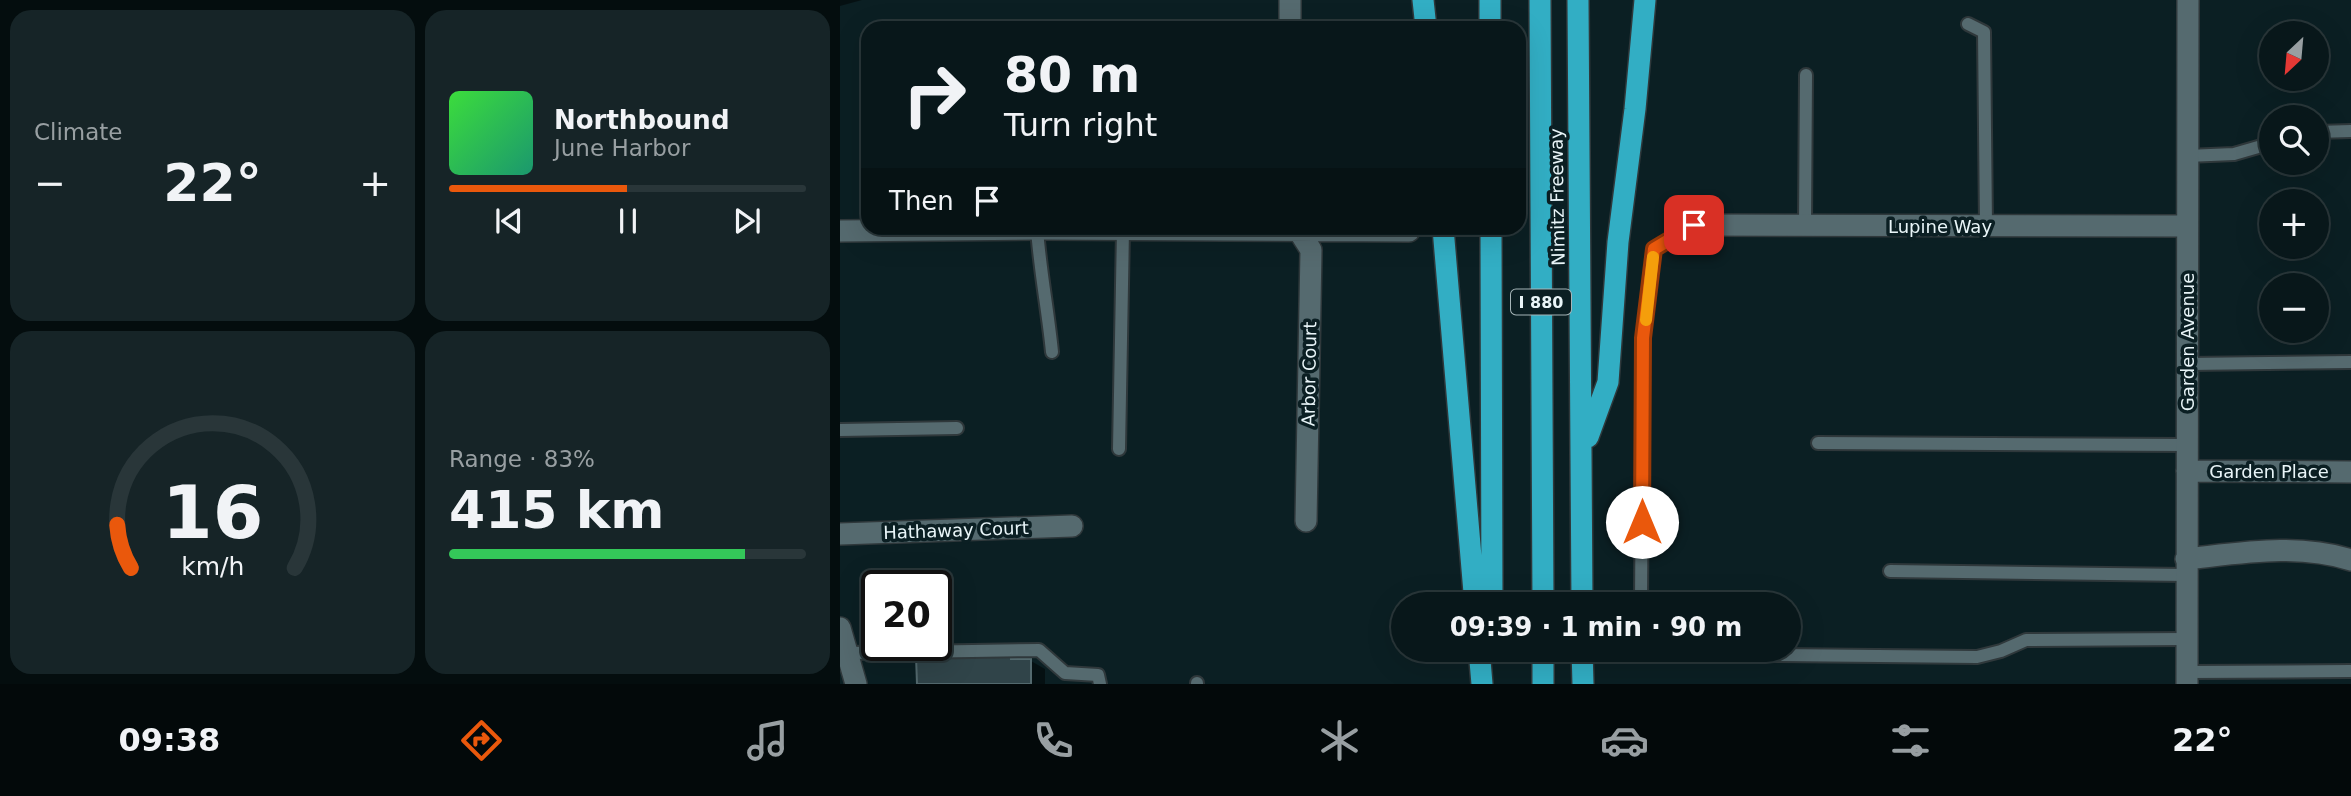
<!DOCTYPE html>
<html lang="en">
<head>
<meta charset="utf-8">
<style>
  :root { --surface:#08171a; --page:#162427; --text:#f1f3f6; --muted:#989fa2; --line:#293639; --accent:#ea580c }
  body { margin:0; font-family:"DejaVu Sans",sans-serif; background:var(--page); color:var(--text); height:100vh; display:flex; flex-direction:column; font-size:26px; white-space:nowrap }
  * { box-sizing:border-box; margin:0 }
  p { font-size:23px; color:var(--muted) }
  .icon { flex:none; width:38px; height:38px; fill:none; stroke:currentColor; stroke-width:2; stroke-linecap:round; stroke-linejoin:round }
  .map { position:relative; flex:1; overflow:hidden }
  .side { display:flex; flex-direction:column; gap:10px; padding:10px; background:#040d0e; width:840px }
  .side>* { flex:none }
  .top-card { position:absolute; left:21px; top:21px; width:665px; height:214px; border-radius:21px; box-shadow:0 7px 28px #0002,0 0 0 2px var(--line); background:#08171a; color:var(--text); overflow:hidden }
  .needle { width:46px; rotate:206deg }
  .tools { position:absolute; left:1419px; top:21px; display:grid; gap:14px }
  .tools a { display:grid; place-items:center; width:70px; height:70px; border-radius:50%; background:var(--surface); box-shadow:0 7px 28px #0002,0 0 0 2px var(--line); font-size:35px }
  .speed { position:absolute; left:21px; top:570px; display:flex; gap:14px; font-size:35px; font-weight:700; text-align:center }
  .speed>* { display:grid; place-content:center; width:91px; height:91px; border-radius:50%; background:var(--surface); box-shadow:0 7px 28px #0002,0 0 0 2px var(--line); line-height:1 }
  .speed .limit { border:4px solid #111; border-radius:10px; background:#fff; color:#111 }
  .pin { position:absolute; display:grid; place-items:center; width:60px; height:60px; color:#fff; margin:-30px; border-radius:14px; box-shadow:0 4px 10px #0006 }
  .me { position:absolute; width:77px; margin:-38px; rotate:0deg; stroke-linejoin:round; filter:drop-shadow(0 0 5px #0008) }
  .turn { display:flex; align-items:center; gap:24px; height:147px; padding:0 28px; font-size:32px }
  .turn .icon { width:91px; height:91px; stroke-width:2.5 }
  .turn b { display:block; font-size:49px; line-height:60px }
  .then { display:flex; align-items:center; height:66px; padding:0 28px; background:#0003; gap:14px; font-size:26px }
  .big { font-size:52px; font-weight:700; line-height:1.1 }
  .side .widget { flex:1; display:flex; flex-direction:column; justify-content:center; gap:10px; min-width:0; padding:0 24px; border-radius:21px; background:var(--page) }
  .side .dial { align-items:center; gap:0 }
  .dial svg { height:182px; overflow:visible; fill:none; stroke:var(--line); stroke-width:7; stroke-linecap:round; text-anchor:middle }
  .dial text { fill:var(--text); stroke:none }
  .song { display:flex; align-items:center; gap:21px }
  .cover { width:84px; height:84px; border-radius:10px; background:linear-gradient(135deg,hsl(120 70% 55%),hsl(160 70% 35%)) }
  .played { height:7px; border-radius:4px; background:linear-gradient(90deg,var(--accent) 50%,var(--line) 50%) }
  .keys { display:flex; justify-content:space-around; direction:ltr }
  .heat { display:flex; justify-content:space-between; align-items:center; font-size:38px; direction:ltr }
  .charge { height:10px; border-radius:5px; background:linear-gradient(90deg,#34c759 83%,var(--line) 0) }
  .side .tiles { flex:1; display:grid; gap:10px; grid-template-columns:repeat(2,1fr) }
  .trip { position:absolute; left:551px; top:592px; width:410px; height:70px; border-radius:35px; background:var(--surface); box-shadow:0 7px 28px #0002,0 0 0 2px var(--line); font-weight:700; line-height:70px; text-align:center }
  .menu { display:flex; height:112px; justify-content:space-around; align-items:center; background:#03090a; color:var(--muted) }
  .menu .icon { width:49px; height:49px }
  .menu .on { color:var(--accent) }
  .menu b { font-size:32px; color:var(--text) }
  main { display:flex; flex:1; min-height:0 }
  .map>svg:first-child { display:block }
  .shadow { fill:#0007 }
  .building { fill:#304449; stroke:#53696e; stroke-width:2 }
  .lines { fill:none; stroke-linecap:round; stroke-linejoin:round }
  .lane-casing { stroke:#2f383b; stroke-width:16 }
  .street-casing { stroke:#2f383b; stroke-width:24 }
  .secondary-casing { stroke:#2f383b; stroke-width:24 }
  .highway-casing { stroke:#2f383b; stroke-width:24 }
  .lane { stroke:#556a6f; stroke-width:12 }
  .street { stroke:#556a6f; stroke-width:21 }
  .secondary { stroke:#556a6f; stroke-width:21 }
  .highway { stroke:#32aec4; stroke-width:21 }
  .route-casing { stroke:#983908; stroke-width:18 }
  .route { stroke:#ea580c; stroke-width:12 }
  .slow { stroke:#f59e0b; stroke-width:12 }
  .labels { text-anchor:middle; dominant-baseline:central; stroke-width:7; stroke-linejoin:round; paint-order:stroke }
  .shield { fill:#0b1f23; stroke:#a6b5b8; stroke-width:2 }
  .shield-label { font-size:16px; font-weight:bold; fill:#e9f5f8 }
  .street-label { font-size:18px; fill:#e9f5f8; stroke:#0b1f23 }
</style>
</head>
<body>
<main>
<section class="side">
<div class="tiles">
<div class="widget"><p>Climate</p>
<div class="heat"><a>−</a><b class="big">22°</b><a>+</a></div>
</div>
<div class="widget">
<div class="song"><i class="cover"></i><div><b>Northbound</b><p>June Harbor</p></div></div>
<div class="played"></div>
<div class="keys"><svg class="icon" aria-label="previous" viewBox="0 0 24 24"><path d="M18 5L8 12l10 7zM5 5v14"/></svg><svg class="icon" aria-label="pause" viewBox="0 0 24 24"><path d="M8 5v14M16 5v14"/></svg><svg class="icon" aria-label="next" viewBox="0 0 24 24"><path d="M6 5l10 7-10 7zM19 5v14"/></svg></div>
</div>
<div class="widget dial"><svg viewBox="0 0 100 80">
<path d="M14 69A42 42 0 1 1 86 69"/>
<path d="M14 69A42 42 0 0 1 8 50" stroke="#ea580c"/>
<text x="50" y="56" font-size="32" font-weight="700">16</text>
<text x="50" y="72" font-size="11">km/h</text>
</svg></div>
<div class="widget"><p>Range · 83%</p><b class="big">415 km</b><div class="charge"></div></div>
</div>
</section>
<div class="map">
<svg width="1511" height="684" viewBox="0 0 1511 684">
  <rect width="100%" height="100%" fill="#0b1f23"/>
  <path class="shadow" d="M0,0H22L0,6Z
    M170,658L175,661H191L205,669V684H78Z"/>
  <path class="building" d="M76,656H171V659H191V684H77Z"/>
  <g class="lines">
    <defs>
      <path id="lane" d="M1128,24L1144,32L1146,226
        M1477,132L1511,131
        M1347,156L1394,154L1432,143
        M965,225L966,75
        M197,229C200,271 208,311 212,352
        M1348,364L1511,362
        M0,430L117,428
        M978,443L1348,445
        M279,449L283,230
        M1050,571L1346,575
        M801,601L803,339L814,249L854,225
        M8,653L199,650L225,673L258,675L260,684
        M933,655L1137,657L1161,651L1186,640L1346,639
        M1347,672L1511,671
        M357,683V684"/>
      <path id="street" d="M450,28V0
        M854,225L1346,226
        M457,228L471,250L466,521
        M0,231L197,229L569,231
        M1347,471L1511,472
        M0,534L232,526
        M1346,559C1402,553 1457,543 1511,560
        M1347,684L1348,0"/>
      <path id="secondary" d="M0,628L16,684"/>
      <path id="highway" d="M583,0L586,28
        M650,0V28
        M700,0L703,604
        M738,0L742,604
        M603,228L635,604
        M651,228L652,604
        M748,437L768,382L778,242L795,109L805,0
        M639,649L642,684
        M703,649V684
        M742,649L743,684"/>
    </defs>
    <use href="#lane" class="lane-casing"/>
    <use href="#street" class="street-casing"/>
    <use href="#secondary" class="secondary-casing"/>
    <use href="#highway" class="highway-casing"/>
    <use href="#lane" class="lane"/>
    <use href="#street" class="street"/>
    <use href="#secondary" class="secondary"/>
    <use href="#highway" class="highway"/>
  </g>
  <g class="lines">
    <defs>
      <path id="route" d="M802,522L803,338L814,249L854,225"/>
    </defs>
    <use href="#route" class="route-casing"/>
    <use href="#route" class="route"/>
    <path class="slow" d="M806,320L813,257"/>
  </g>
  <g class="labels">
    <rect class="shield" x="671" y="289.5" width="60" height="25" rx="5"/>
    <g class="shield-label">
      <text x="701" y="302">I 880</text>
    </g>
    <g class="street-label">
      <text transform="translate(717 197) rotate(-91)">Nimitz Freeway</text>
      <text x="1100" y="226">Lupine Way</text>
      <text transform="translate(1347 342) rotate(-90)">Garden Avenue</text>
      <text transform="translate(469 374) rotate(-89)">Arbor Court</text>
      <text x="1429" y="471">Garden Place</text>
      <text transform="translate(116 530) rotate(-2)">Hathaway Court</text>
    </g>
  </g>
</svg>
<div class="tools">
<a><svg class="needle" viewBox="-14 -14 28 28"><path d="M0-13l5 13h-10z" fill="#e53935"/><path d="M0 13l5-13h-10z" fill="#989fa2"/></svg></a>
<a><svg class="icon" aria-label="search" viewBox="0 0 24 24"><circle cx="10" cy="10" r="6"/><path d="M15 15l6 6"/></svg></a>
<a>+</a>
<a>−</a>
</div>
<div class="speed"><div class="limit">20</div></div>
<div class="pin" style="left:854px;top:225px;background:#d93025"><svg class="icon" aria-label="arrive" viewBox="0 0 24 24"><path d="M6 21V4h12l-3 4 3 4H6"/></svg></div>
<svg class="me" style="left:802px;top:522px" viewBox="-20 -20 40 40"><circle r="19" fill="#fff"/><path d="M0-13L10 11 0 6-10 11z" fill="#ea580c"/></svg>
<div class="trip">09:39 · 1 min · 90 m</div>
<div class="top-card">
<div class="turn"><svg class="icon" aria-label="right" viewBox="0 0 24 24"><path d="M7 20v-9h11M14 6l5 5-5 5"/></svg><div><b>80 m</b>Turn right</div></div>
<div class="then">Then<svg class="icon" aria-label="arrive" viewBox="0 0 24 24"><path d="M6 21V4h12l-3 4 3 4H6"/></svg></div>
</div>
</div>
</main>
<nav class="menu">
<b>09:38</b>
<svg class="icon on" aria-label="directions" viewBox="0 0 24 24"><path d="M12 3l9 9-9 9-9-9zM9 14v-3h6M13 9l2 2-2 2"/></svg>
<svg class="icon" aria-label="music" viewBox="0 0 24 24"><path d="M9 18V5l10-2v13"/><circle cx="6" cy="18" r="3"/><circle cx="16" cy="16" r="3"/></svg>
<svg class="icon" aria-label="phone" viewBox="0 0 24 24"><path d="M5 4h4l2 5-3 2q2 4 5 5l2-3 5 2v4C11 20 4 13 5 4z"/></svg>
<svg class="icon" aria-label="climate" viewBox="0 0 24 24"><path d="M12 3v18M4 7l16 10M4 17L20 7"/></svg>
<svg class="icon" aria-label="car" viewBox="0 0 24 24"><path d="M5 17H2v-5l4-1 3-4h7l3 4 3 1v5h-3M9 17h6M6 11h13"/><circle cx="7" cy="17" r="2"/><circle cx="17" cy="17" r="2"/></svg>
<svg class="icon" aria-label="filters" viewBox="0 0 24 24"><path d="M4 7h16M4 17h16"/><circle cx="9" cy="7" r="2"/><circle cx="15" cy="17" r="2"/></svg>
<b>22°</b>
</nav>
</body>
</html>
